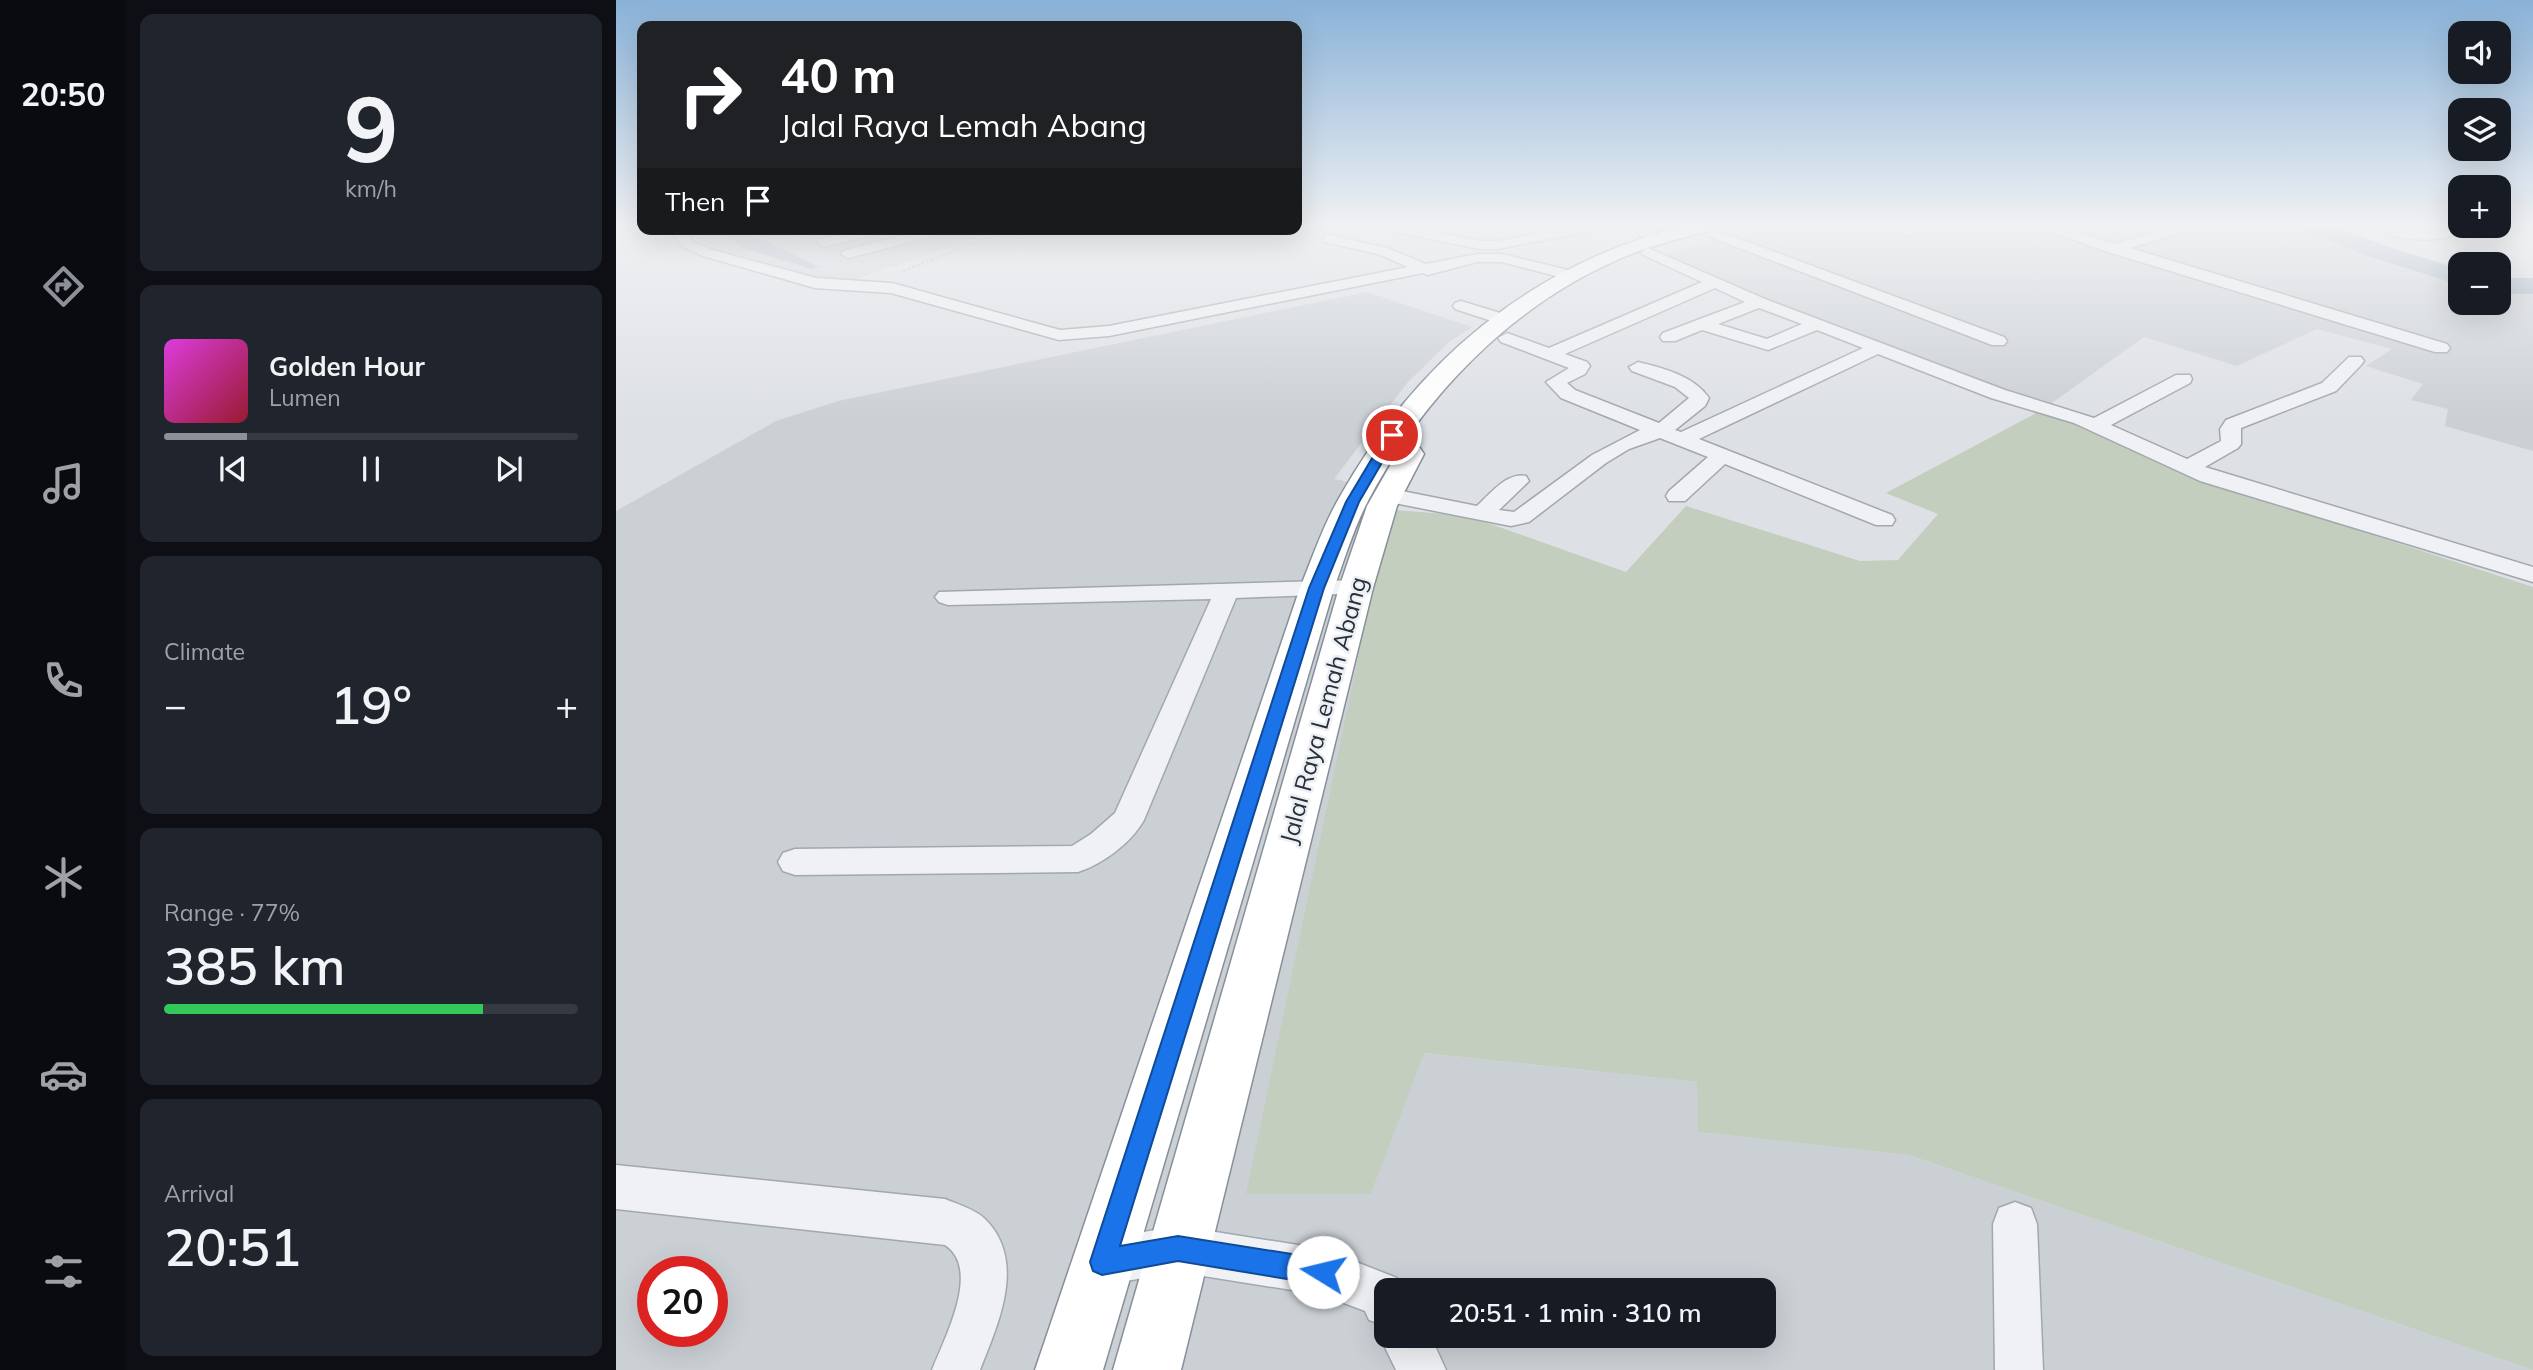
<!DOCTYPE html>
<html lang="en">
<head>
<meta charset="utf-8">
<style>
  :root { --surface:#171b24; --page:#20242c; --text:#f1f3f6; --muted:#9ea1a6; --line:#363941; --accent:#8c9099 }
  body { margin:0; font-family:Mulish,sans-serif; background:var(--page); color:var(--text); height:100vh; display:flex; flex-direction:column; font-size:26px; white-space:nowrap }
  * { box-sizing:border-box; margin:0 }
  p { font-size:23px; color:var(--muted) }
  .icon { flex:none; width:38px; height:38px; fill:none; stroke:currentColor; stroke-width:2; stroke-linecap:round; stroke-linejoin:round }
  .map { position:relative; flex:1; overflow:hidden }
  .details { display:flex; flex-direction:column; gap:14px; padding:14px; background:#0d0f14; width:490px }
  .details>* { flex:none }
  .guide { position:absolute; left:21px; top:21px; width:665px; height:214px; border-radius:14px; box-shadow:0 7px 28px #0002; background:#202124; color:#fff; overflow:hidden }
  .controls { position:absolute; left:1832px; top:21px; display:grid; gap:14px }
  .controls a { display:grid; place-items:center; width:63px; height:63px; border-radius:14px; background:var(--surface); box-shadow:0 7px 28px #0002; font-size:35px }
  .speed { position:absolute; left:21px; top:1256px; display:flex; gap:14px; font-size:35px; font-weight:700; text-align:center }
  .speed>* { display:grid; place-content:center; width:91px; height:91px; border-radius:50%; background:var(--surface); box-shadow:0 7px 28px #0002; line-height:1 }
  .speed .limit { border:10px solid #d22; background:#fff; color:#111 }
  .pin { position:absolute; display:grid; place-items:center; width:60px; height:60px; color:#fff; margin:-30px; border:4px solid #fff; border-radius:50%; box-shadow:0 2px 7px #0007 }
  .me { position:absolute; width:77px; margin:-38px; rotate:279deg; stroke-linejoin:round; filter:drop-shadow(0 0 5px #0008) }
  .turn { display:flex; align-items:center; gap:24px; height:147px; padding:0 28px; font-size:32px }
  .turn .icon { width:91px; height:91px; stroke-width:2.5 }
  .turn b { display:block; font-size:49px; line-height:60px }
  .then { display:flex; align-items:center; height:66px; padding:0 28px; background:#0003; gap:14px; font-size:26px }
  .big { font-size:52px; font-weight:600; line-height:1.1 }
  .details .card { flex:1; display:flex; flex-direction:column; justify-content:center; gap:10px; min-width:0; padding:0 24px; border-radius:14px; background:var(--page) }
  .details .dial { align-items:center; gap:0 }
  .dial b { font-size:91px; line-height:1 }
  .song { display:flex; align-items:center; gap:21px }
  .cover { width:84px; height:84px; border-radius:10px; background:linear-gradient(135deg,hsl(300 70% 55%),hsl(350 70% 35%)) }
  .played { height:7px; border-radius:4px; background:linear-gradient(90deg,var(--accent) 20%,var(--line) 20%) }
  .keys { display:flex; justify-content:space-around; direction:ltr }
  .heat { display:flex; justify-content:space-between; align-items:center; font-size:38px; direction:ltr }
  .charge { height:10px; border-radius:5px; background:linear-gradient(90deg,#34c759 77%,var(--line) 0) }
  .trip { position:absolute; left:758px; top:1278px; width:402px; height:70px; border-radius:14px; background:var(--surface); box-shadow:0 7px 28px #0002; font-weight:600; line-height:70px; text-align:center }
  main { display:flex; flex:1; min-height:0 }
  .dock { display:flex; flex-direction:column; width:126px; justify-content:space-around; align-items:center; background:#090b0e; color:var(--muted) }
  .dock .icon { width:49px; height:49px }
  .dock .on { color:var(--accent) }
  .dock b { font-size:32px; color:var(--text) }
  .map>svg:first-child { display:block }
  .built { fill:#cbd0d5; fill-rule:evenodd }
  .green { fill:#c3cebf }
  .water { fill:#9cb0c1 }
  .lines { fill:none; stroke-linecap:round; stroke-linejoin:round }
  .river { fill:#9cb0c1; fill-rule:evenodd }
  .minor-casing { stroke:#a3a7ae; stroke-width:3 }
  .highway-casing { stroke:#868f9a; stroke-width:3 }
  .path { stroke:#b7bbc0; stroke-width:2.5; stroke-dasharray:2.5 2.5; stroke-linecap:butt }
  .minor { fill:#eff1f4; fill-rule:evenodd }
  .highway { fill:#fff; fill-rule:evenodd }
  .route { fill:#1a73e8; stroke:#114b97; stroke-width:2 }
  .labels { text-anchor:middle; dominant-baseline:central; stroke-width:5; stroke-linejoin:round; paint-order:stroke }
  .street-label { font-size:24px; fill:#282f39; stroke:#eceff3 }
</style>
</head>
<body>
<main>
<nav class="dock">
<b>20:50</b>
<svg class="icon on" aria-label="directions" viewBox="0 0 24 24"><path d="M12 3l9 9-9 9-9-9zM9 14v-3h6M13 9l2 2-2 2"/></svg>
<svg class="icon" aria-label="music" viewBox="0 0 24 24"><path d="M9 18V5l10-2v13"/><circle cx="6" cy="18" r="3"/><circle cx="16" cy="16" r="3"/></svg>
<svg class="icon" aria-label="phone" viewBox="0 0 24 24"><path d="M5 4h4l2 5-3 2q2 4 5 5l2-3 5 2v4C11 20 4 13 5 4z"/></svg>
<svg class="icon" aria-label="climate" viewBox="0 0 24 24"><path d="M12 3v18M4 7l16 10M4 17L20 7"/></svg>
<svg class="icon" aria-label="car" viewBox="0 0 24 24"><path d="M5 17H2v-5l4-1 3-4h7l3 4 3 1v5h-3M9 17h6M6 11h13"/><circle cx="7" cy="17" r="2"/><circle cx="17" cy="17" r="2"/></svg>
<svg class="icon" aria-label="filters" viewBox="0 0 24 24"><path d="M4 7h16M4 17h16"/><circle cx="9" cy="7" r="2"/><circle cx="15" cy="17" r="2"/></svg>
</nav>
<section class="details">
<div class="card dial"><b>9</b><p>km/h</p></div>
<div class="card">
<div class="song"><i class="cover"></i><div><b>Golden Hour</b><p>Lumen</p></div></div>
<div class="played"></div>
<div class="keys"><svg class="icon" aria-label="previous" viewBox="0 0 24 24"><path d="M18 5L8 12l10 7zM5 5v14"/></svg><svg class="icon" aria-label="pause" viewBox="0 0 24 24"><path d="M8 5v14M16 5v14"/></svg><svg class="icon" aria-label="next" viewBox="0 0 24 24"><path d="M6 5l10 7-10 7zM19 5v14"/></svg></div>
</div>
<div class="card"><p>Climate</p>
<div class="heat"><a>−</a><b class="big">19°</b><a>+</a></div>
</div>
<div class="card"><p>Range · 77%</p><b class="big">385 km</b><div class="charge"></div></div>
<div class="card"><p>Arrival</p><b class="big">20:51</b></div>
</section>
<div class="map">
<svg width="1917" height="1370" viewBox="0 0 1917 1370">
  <rect width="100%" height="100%" fill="#dde0e5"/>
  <path class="built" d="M1147,226H1686L1844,273V303H1883V284L1917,278V451L1829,426L1832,409L1795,400L1807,384L1750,366L1776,349L1701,329L1621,366L1528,337L1433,405L1284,356L1039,256Z
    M71,229H385L226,284L214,283L99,247L77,237Z
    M751,292L856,327L832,343L791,383L718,479L790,494L768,529L755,1194L807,1053L1082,1082V1132L1293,1155L1917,1370H0V511L160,421L222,401ZM37,1272H96V1332H37ZM770,1290H1148V1335H770Z"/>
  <path class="green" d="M1424,411C1471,421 1522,440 1560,471L1917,587V1370L1293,1155L1082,1132L1081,1082L808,1053L755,1194H630L769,529L780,510L852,516L1010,572L1070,506L1244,561L1282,560L1322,514L1270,493Z"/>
  <path class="water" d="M102,229H124L203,267L195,269L125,247Z"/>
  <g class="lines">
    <path class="river" d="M1686,226H1719L1767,245L1844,269V285L1749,255L1690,231Z
      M1883,278H1917V294H1883Z"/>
    <defs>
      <path id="minor" d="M763,226H791L863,241H882L958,226H987L980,230L882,249H863L770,230Z
        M1012,226H1028L1047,240L1045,243H1035Z
        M1268,226H1288L1298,232L1291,236Z
        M1418,226H1440L1499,244L1558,226H1580L1578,229L1514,248L1831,344L1834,348L1831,352H1819L1492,252Z
        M1757,226C1776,226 1794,231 1813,232C1827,232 1838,226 1852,226C1834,246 1776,242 1757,226Z
        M53,229H68L77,241L97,250L200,278L276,283L444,330L493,326L792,267L762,254L708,242V236L713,235L772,248L810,264L861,254H886L960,272L963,275L955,280L886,262H861L812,275L807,273L493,336L443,340L275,293L199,288L87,256L67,247Z
        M209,229L185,237L178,233L183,229Z
        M246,229L263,231L261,234L208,247L201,243L203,240Z
        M311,229H335L333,232L232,258L225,254L227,251Z
        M1097,229L1388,337L1391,341L1388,345H1376L1092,236V230Z
        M1032,248L1149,299L1389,390L1478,418L1560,375H1574L1576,379L1574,383L1495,425L1571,459L1605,441L1604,429L1610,420L1706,383L1733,357H1745L1748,361L1745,365L1720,391L1625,428V444L1622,448L1589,467L1917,567V582L1584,481L1458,423L1375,398L1262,354L1083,439L1276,515L1279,520L1276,525H1260L1109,464L1069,501H1053L1050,496L1053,491L1092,457L1044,438L1013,449L990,463L913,522L895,526L763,500L760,495L763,490L771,488L861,506C874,494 891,472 910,476L913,481L883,510L898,512L976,455L1024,430L945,398L930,382L953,368L885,342L882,338L891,333L933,348L1086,282L1027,255L1025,252ZM1099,288L1129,302L1047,333L1044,337L1047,341H1059L1086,330L1152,350L1201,330L1247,348L1065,432L1059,430L1089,406L1093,398C1078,376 1047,368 1022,362L1013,367L1016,371L1059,387L1073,398L1043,423L959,390L951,383L969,374L974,366L971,362L949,354ZM1143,308L1186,324L1151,339L1102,324Z
        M845,301L894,316L896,320L888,325L839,309L837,306L839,303Z
        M740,580L749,583L753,588L749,593L620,598L528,820C515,843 487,864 462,872L179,875L167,871L162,862L167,853L179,849L456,846L475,834L499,813L595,599L332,605L323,602L319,597L323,592Z
        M0,1165L329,1199C341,1204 358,1209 368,1218C412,1260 382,1324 364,1370H316C328,1339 366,1269 329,1245L0,1209Z
        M1399,1202L1415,1208L1421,1224L1427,1370H1379L1377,1224L1383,1208Z
        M562,1226L707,1249L781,1278L788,1290H770V1335H814L830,1370H780L763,1335L767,1325L753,1320L749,1311L707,1295L562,1272L487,1285L471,1278L464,1262L471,1246L487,1239Z"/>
      <path id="highway" d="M1068,226H1101L1098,230C1065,238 1032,246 1001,260C894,307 807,397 753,499C738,527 729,558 718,588L487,1370H419L684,588C696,559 706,528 722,500C799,362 914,265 1068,226Z
        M794,445L804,448L808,454L781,506L757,588L565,1370H497L723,588L751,506L784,448Z"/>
    </defs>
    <use href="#minor" class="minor-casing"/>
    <use href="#highway" class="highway-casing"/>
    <path class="path" d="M287,271L395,229"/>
    <use href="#minor" class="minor"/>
    <use href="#highway" class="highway"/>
  </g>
  <linearGradient id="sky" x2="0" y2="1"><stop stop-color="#89b2d8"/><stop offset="0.54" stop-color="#f0f1f3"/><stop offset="1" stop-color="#f0f1f3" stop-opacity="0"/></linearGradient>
  <rect width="1917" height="418" fill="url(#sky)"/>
  <path class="route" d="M776,431L782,435L743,502L708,588L504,1246L562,1236L707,1259L717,1263L720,1272L717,1281L707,1285L562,1261L486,1275L477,1271L474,1262L693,588L730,502L770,435Z"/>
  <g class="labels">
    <g class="street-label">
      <text transform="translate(707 710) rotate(-75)">Jalal Raya Lemah Abang</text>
    </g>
  </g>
</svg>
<div class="controls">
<a><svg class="icon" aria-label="sound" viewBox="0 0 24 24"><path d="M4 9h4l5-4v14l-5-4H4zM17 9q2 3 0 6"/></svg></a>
<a><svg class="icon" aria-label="layers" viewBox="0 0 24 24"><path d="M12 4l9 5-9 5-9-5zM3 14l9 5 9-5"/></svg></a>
<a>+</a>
<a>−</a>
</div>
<div class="speed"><div class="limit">20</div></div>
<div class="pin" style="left:776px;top:435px;background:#d93025"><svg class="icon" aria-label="arrive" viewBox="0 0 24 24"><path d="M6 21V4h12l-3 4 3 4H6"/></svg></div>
<svg class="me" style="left:707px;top:1272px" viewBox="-20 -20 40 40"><circle r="19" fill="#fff"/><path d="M0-13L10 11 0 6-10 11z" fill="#1a73e8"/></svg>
<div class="trip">20:51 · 1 min · 310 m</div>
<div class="guide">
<div class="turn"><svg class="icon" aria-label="right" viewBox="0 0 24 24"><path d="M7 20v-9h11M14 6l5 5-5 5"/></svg><div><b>40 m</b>Jalal Raya Lemah Abang</div></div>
<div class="then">Then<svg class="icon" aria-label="arrive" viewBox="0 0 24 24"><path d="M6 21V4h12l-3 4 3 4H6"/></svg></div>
</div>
</div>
</main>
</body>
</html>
